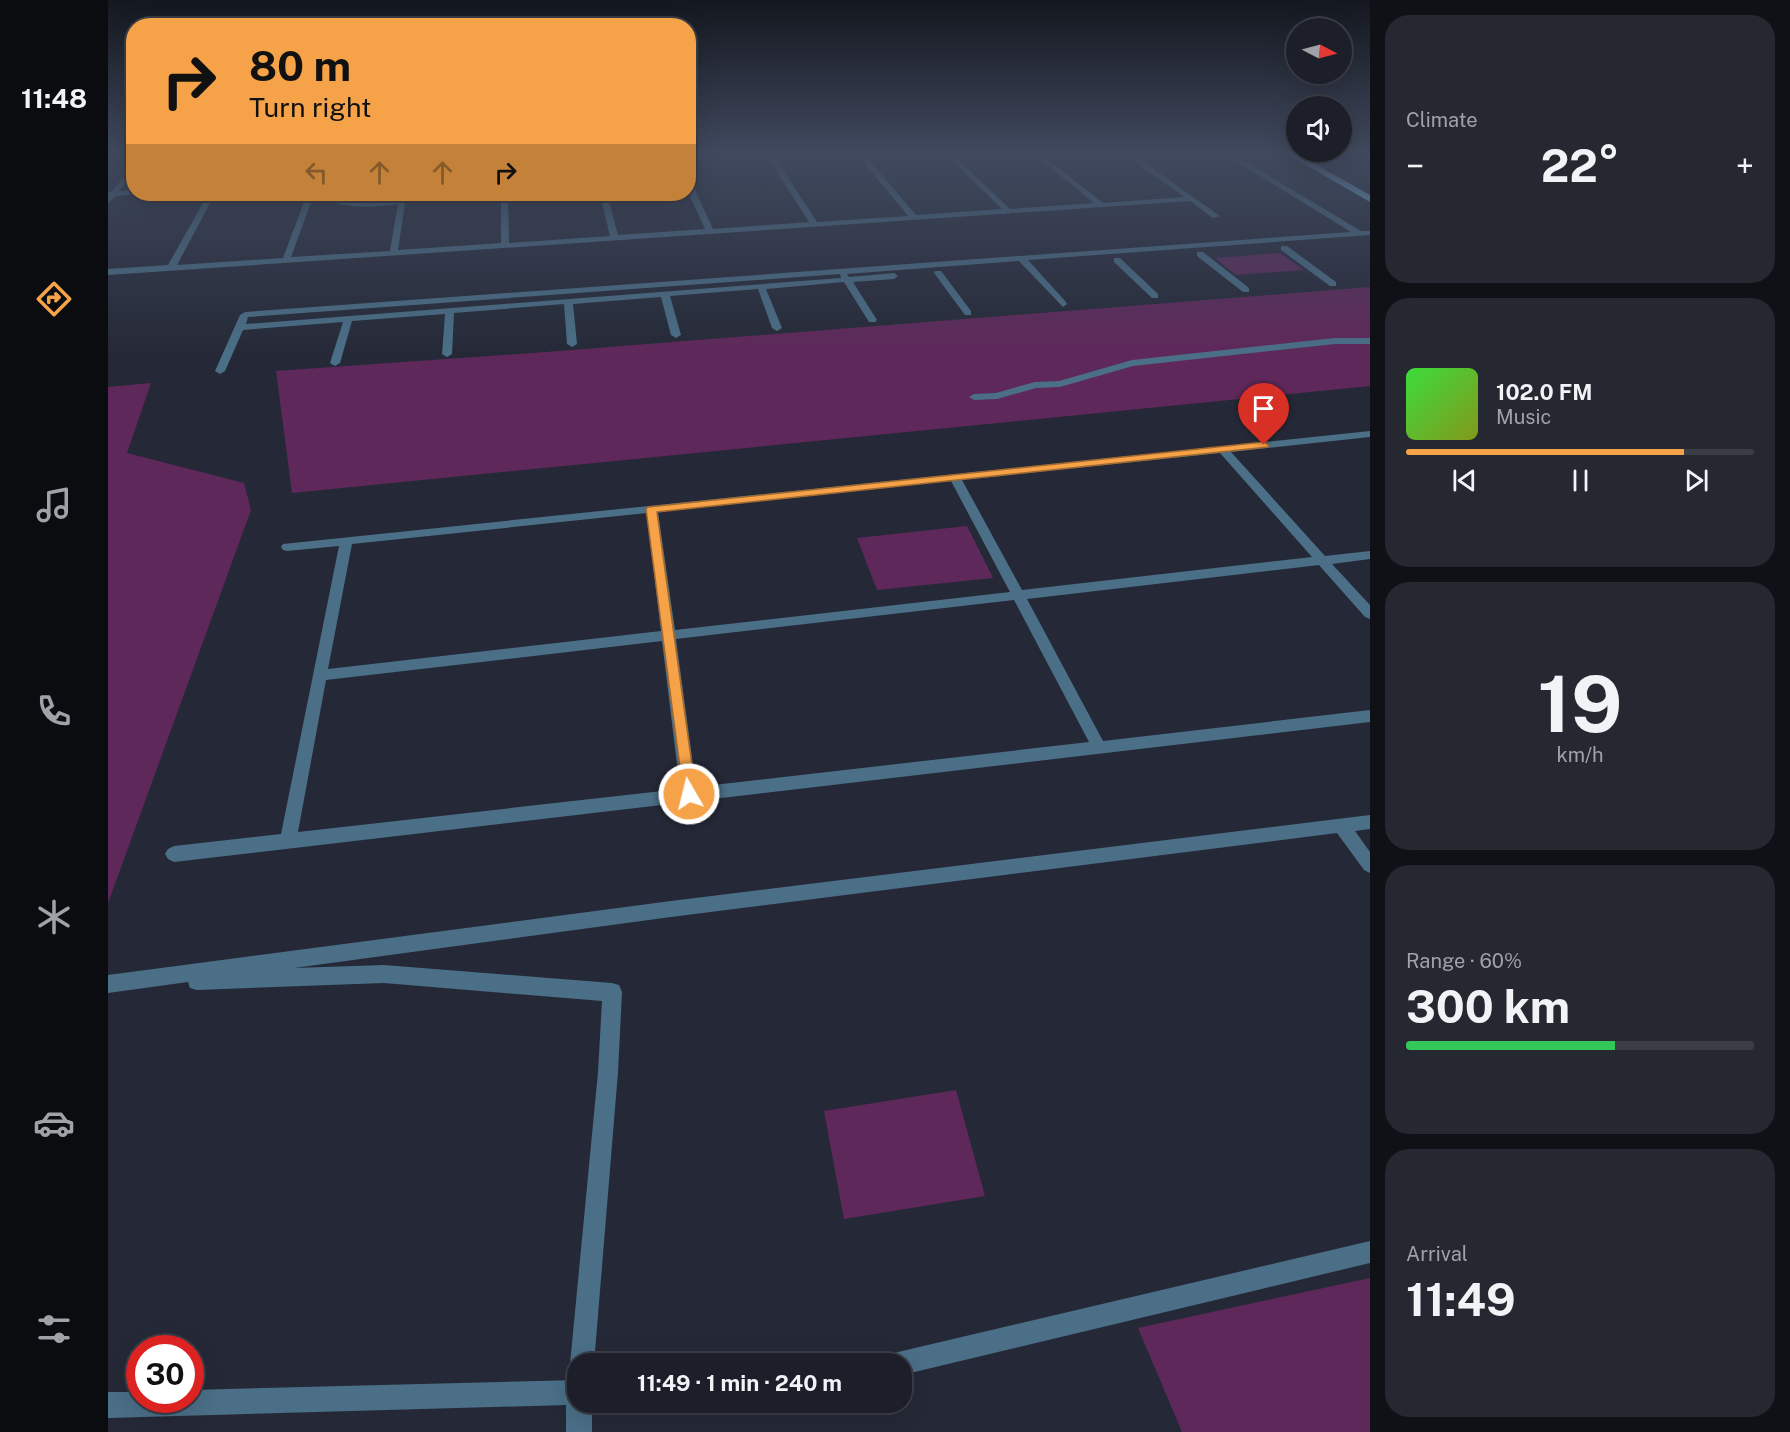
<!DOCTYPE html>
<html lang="en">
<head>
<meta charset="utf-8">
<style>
  :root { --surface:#1c1f29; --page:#252731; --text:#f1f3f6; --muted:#a0a2a8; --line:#3a3d46; --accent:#f6a248 }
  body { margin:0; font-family:"Public Sans",sans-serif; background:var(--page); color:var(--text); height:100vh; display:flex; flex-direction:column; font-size:22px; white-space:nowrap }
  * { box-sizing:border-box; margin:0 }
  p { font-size:20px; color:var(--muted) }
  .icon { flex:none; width:33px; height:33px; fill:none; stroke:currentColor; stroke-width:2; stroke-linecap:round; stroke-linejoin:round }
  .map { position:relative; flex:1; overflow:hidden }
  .panel { display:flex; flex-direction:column; gap:15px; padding:15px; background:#0f1117; width:420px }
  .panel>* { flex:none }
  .guide { position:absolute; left:18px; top:18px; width:570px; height:183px; border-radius:24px; box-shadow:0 6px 24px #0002,0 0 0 2px var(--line); background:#f6a248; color:#111; overflow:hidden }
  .needle { width:39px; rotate:96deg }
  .fabs { position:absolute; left:1178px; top:18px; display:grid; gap:12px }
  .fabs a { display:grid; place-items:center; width:66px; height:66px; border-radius:50%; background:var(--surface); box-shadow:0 6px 24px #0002,0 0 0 2px var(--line); font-size:30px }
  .speed { position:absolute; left:18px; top:1335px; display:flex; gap:12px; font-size:30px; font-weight:700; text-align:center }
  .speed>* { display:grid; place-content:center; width:78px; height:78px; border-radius:50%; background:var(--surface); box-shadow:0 6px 24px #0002,0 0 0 2px var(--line); line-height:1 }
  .speed .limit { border:9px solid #d22; background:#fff; color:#111 }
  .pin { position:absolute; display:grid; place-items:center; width:51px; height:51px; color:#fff; margin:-62px -26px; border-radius:50% 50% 50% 0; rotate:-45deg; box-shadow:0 0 6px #0007 }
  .pin .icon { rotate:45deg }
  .me { position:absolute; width:66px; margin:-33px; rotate:352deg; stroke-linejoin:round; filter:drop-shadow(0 0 4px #0008) }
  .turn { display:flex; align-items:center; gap:21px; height:126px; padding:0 24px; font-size:27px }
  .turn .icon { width:78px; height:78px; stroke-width:2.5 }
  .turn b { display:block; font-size:42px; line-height:51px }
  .lanes { display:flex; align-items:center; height:57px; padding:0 24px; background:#0003; justify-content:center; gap:30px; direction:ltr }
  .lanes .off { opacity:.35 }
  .big { font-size:45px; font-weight:700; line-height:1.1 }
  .panel .widget { flex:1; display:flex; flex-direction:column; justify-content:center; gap:9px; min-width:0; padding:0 21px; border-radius:24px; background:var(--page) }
  .panel .dial { align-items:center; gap:0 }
  .dial b { font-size:78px; line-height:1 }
  .song { display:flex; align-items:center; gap:18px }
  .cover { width:72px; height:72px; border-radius:9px; background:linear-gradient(135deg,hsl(120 70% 55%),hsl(70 70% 35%)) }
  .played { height:6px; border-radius:3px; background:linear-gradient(90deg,var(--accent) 80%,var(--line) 80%) }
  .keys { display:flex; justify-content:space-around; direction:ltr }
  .heat { display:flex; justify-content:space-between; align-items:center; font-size:33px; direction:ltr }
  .charge { height:9px; border-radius:4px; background:linear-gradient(90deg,#34c759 60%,var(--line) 0) }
  .trip { position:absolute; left:459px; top:1353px; width:345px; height:60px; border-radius:24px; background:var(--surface); box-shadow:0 6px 24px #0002,0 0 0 2px var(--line); font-weight:700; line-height:60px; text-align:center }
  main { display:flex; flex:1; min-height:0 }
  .tab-bar { display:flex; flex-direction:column; width:108px; justify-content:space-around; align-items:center; background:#0b0c10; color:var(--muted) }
  .tab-bar .icon { width:42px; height:42px }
  .tab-bar .current { color:var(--accent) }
  .tab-bar b { font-size:27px; color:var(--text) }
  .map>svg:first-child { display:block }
  .green { fill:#5f285a }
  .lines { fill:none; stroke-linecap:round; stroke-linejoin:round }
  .minor { fill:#4a6f87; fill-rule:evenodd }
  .highway { fill:#82ccfc; fill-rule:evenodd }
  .route { fill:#f6a248; stroke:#a0692f; stroke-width:1.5 }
</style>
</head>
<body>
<main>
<nav class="tab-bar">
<b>11:48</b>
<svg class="icon current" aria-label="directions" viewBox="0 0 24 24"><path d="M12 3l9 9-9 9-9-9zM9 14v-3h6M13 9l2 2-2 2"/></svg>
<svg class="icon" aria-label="music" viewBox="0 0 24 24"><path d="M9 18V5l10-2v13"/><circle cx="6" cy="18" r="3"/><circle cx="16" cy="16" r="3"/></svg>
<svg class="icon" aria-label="phone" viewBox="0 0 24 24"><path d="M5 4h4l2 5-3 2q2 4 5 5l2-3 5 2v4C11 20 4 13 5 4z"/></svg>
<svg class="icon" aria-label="climate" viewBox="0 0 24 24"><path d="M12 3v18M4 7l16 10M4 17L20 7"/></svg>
<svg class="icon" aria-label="car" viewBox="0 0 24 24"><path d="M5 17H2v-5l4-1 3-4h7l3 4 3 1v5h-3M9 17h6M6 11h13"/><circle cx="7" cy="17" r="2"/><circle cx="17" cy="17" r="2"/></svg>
<svg class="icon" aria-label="filters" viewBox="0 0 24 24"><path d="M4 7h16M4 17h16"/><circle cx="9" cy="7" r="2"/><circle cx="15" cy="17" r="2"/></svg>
</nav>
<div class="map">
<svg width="1262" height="1432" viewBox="0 0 1262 1432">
  <rect width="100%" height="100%" fill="#252937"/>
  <path class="green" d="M942,153H1013L1016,156L951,160Z
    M1172,253L1196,270L1128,275L1107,258Z
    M1262,287V386L184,493L168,371L438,352Z
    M43,383L19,453L136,483L143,510L0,903V387Z
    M859,526L885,578L769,590L749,538Z
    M848,1090L877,1196L736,1219L716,1111Z
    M1262,1278V1432H1074L1030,1328Z"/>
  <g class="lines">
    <path class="minor" d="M580,153H611L580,157Z
      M657,153H664L709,222L800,216L748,153H755L808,215L894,209L836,153H843L902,209L986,203L925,153H932L995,203L1076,197L1015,153H1023L1112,216L1105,218L1082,201L0,275V269L60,265L100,194H107L69,265L175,258L199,194H206L183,257L282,251L290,204C267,207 229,211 213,194L254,202L286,200L329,194L297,203L290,250L393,243V194H400L401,243L502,236L492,194H499L510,235L597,229L580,192V181L584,183L605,229L701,222Z
      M1115,153H1123L1253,231H1262V235L920,260L958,302L959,304L955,307L911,261L739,274L741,277L786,273L790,276L786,279L745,282L769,320L767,322H761L736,282L658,289L674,328L669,331L664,328L650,289L562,296L573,335L568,338L563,335L553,297L465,304L469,344L464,347L459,344L456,304L346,313L344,354L339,357L334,354L337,314L244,321L232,363L227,366L222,363L235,322L135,330L117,371L112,374L107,371L132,315L137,312L1243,232ZM732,274L733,278L138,324L140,317Z
      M26,165V172L11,191L26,190V194H29L8,196L0,203V192H3Z
      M1173,246H1179L1228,282V286H1222L1173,250Z
      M1089,252H1095L1141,288V292H1135L1089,256Z
      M1006,258H1012L1050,294V298H1044L1006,262Z
      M827,271H833L863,311V315H857L826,273Z
      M1227,338H1262V344H1227L1025,366L952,387L928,388L889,399L866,400L861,397L866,394L888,393L927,382L951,381L1024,360Z
      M1262,431V437L1123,452L1217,556L1262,551V559L1224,564L1262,605V619L1257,617L1211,565L919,599L995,741L1262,710V722L66,862L60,859L57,854L60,849L66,846L173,834L231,546L179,551L175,550L173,547L175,544ZM1112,453L1204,557L914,590L854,480ZM843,481L902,592L567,630L550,512ZM539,513L553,631L220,669L244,544ZM906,600L981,742L588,787L568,639ZM554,641L572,789L190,832L218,680Z
      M1262,815V829L1247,831L1262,852V873L1256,870L1229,833L563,917L186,968L276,965L504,983L511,985L514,992L510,1072L486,1364H470V1374L465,1373L462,1364L490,1072L494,1001L276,983L89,990L82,988L80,982L0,993V975L563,901Z
      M1262,1241V1263L794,1375V1364H778L781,1355L790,1352Z
      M470,1380V1402H484V1432H458V1405L0,1418V1392H32V1400H82V1390Z"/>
    <path class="highway" d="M1177,153H1187L1262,195V202Z"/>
  </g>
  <linearGradient id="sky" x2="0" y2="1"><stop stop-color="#14171e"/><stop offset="0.43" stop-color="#40495e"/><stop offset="1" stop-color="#40495e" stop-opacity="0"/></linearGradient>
  <rect width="1262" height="354" fill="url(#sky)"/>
  <path class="route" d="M1156,442L1161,445L1160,447L549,512L588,794L586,798H576L538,509L540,507Z"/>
</svg>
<div class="fabs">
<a><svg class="needle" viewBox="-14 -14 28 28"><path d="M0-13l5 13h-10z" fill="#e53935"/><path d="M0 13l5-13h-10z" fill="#a0a2a8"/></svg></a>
<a><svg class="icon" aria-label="sound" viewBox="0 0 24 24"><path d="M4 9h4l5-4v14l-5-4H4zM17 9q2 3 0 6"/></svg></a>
</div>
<div class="speed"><div class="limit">30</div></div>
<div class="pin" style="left:1156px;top:445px;background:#d93025"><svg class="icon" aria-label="arrive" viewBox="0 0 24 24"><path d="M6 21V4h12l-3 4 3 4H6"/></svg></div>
<svg class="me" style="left:581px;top:794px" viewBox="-20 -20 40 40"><circle r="17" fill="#f6a248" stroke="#fff" stroke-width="3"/><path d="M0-11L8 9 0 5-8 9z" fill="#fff"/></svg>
<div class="trip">11:49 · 1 min · 240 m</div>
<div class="guide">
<div class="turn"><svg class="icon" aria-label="right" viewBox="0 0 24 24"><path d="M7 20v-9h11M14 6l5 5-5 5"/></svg><div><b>80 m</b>Turn right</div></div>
<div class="lanes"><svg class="icon off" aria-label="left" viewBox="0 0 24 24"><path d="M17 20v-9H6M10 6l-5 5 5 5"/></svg><svg class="icon off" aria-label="ahead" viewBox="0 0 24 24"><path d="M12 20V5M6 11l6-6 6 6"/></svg><svg class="icon off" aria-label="ahead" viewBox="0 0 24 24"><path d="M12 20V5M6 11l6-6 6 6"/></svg><svg class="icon" aria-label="right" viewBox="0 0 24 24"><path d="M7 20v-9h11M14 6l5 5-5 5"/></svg></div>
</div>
</div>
<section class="panel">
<div class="widget"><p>Climate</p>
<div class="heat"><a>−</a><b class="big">22°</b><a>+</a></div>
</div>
<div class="widget">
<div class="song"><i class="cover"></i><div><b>102.0 FM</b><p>Music</p></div></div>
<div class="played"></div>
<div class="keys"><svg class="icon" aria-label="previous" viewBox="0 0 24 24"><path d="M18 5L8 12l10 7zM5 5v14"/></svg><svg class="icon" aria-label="pause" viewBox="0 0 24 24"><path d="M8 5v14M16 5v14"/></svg><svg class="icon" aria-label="next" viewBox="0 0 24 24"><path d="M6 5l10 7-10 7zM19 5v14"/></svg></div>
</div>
<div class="widget dial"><b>19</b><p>km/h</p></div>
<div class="widget"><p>Range · 60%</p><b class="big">300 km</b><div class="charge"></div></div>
<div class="widget"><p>Arrival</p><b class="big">11:49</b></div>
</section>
</main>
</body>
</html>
